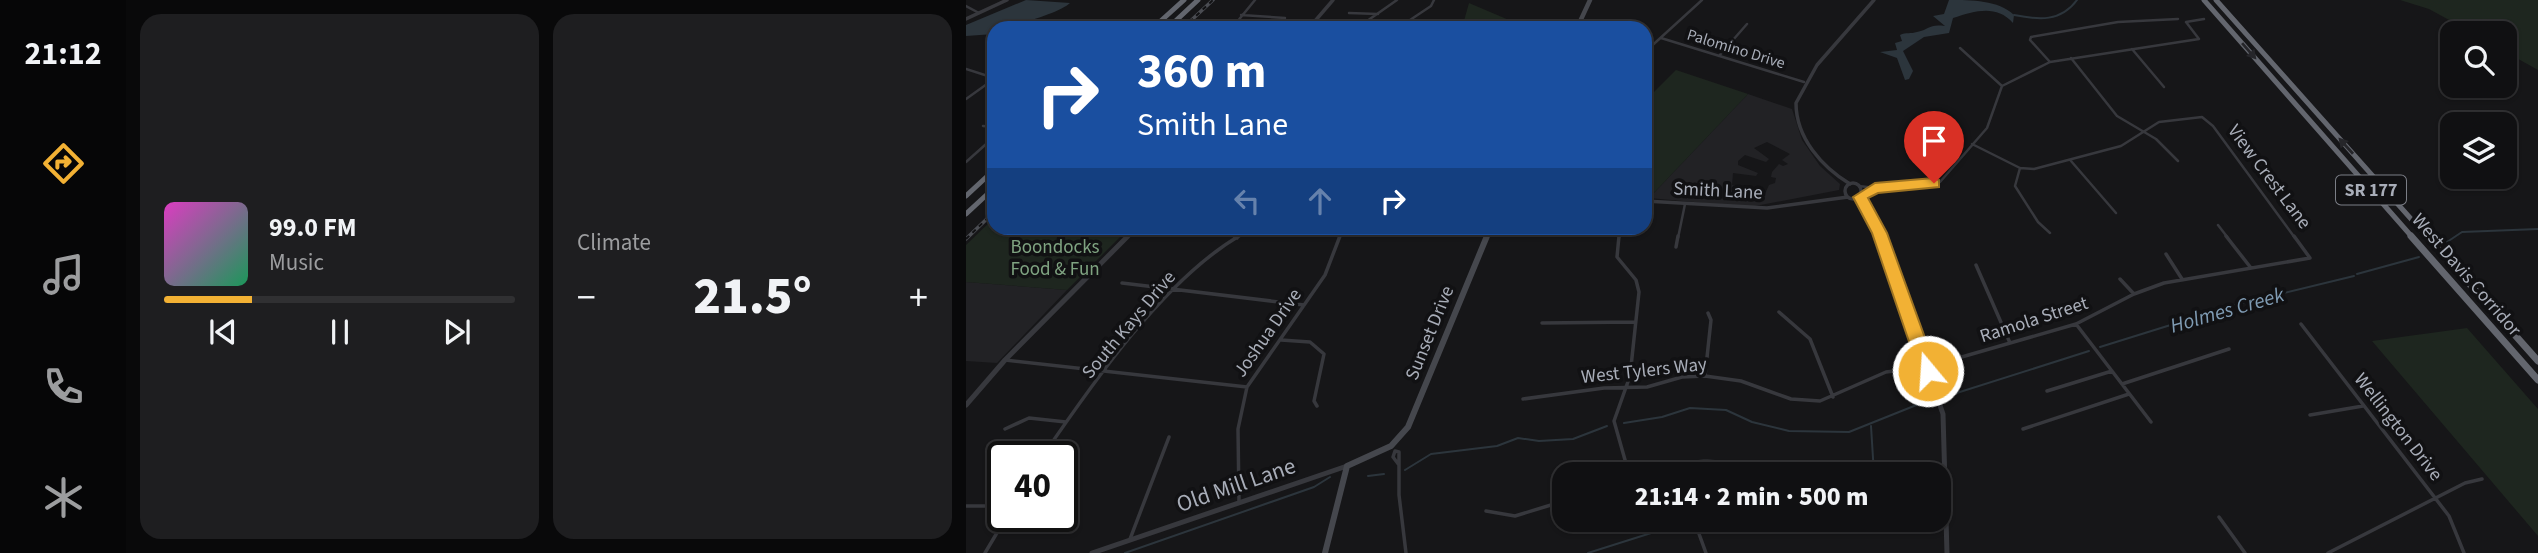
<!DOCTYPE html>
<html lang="en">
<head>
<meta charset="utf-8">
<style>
  :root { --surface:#101012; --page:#1e1e20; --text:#f1f3f6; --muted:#9c9d9f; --line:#303032; --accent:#f2b134 }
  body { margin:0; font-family:"Source Sans 3",sans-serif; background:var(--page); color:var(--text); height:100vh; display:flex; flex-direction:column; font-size:26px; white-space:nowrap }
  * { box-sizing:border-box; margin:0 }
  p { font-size:23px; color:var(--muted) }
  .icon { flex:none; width:38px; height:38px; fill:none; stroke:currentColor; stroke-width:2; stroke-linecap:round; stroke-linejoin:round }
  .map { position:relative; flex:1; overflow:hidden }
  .side { display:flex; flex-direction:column; gap:14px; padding:14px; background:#09090a; width:840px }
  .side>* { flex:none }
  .banner { position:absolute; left:21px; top:21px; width:665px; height:214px; border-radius:21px; box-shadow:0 2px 5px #0004,0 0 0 2px var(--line); background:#1a4fa0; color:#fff; overflow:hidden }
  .controls { position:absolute; left:1474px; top:21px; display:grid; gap:14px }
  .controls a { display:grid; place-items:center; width:77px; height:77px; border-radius:14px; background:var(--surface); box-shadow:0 2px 5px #0004,0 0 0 2px var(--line); font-size:35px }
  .speed { position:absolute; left:21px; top:441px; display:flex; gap:14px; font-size:35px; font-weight:700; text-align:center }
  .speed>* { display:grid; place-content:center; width:91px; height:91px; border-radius:50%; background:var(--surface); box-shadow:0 2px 5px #0004,0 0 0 2px var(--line); line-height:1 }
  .speed .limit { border:4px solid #111; border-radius:10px; background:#fff; color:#111 }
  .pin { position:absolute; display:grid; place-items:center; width:60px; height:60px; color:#fff; margin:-72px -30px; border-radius:50% 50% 50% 0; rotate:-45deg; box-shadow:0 0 7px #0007 }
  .pin .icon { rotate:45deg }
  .me { position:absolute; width:77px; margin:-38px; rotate:342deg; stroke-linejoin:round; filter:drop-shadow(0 0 5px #0008) }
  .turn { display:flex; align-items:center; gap:24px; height:147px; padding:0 35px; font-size:32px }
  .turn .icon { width:91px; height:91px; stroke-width:2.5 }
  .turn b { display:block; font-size:49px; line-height:60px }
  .lanes { display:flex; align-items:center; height:66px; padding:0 35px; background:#0003; justify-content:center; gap:35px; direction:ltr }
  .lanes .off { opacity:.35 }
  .big { font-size:52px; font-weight:800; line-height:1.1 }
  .side .widget { flex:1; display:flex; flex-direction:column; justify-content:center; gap:10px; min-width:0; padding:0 24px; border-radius:21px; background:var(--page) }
  .song { display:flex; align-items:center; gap:21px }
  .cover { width:84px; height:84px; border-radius:10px; background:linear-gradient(135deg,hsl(310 70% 55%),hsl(150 70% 35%)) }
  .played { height:7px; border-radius:4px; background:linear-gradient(90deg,var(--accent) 25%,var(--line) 25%) }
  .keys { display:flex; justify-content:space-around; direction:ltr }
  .heat { display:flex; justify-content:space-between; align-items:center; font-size:38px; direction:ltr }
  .side .tiles { flex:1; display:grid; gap:14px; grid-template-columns:repeat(2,1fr) }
  .trip { position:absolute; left:586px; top:462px; width:399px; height:70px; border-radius:21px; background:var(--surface); box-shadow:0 2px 5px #0004,0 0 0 2px var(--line); font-weight:800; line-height:70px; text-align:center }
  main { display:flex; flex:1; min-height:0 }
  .tabs { display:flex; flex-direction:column; width:126px; justify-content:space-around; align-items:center; background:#060607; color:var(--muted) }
  .tabs .icon { width:49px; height:49px }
  .tabs .selected { color:var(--accent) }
  .tabs b { font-size:32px; color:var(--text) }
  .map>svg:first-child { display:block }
  .built { fill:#222225; fill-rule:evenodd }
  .green { fill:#1e261f }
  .water { fill:#2c353c }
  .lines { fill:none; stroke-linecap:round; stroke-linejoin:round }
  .stream { stroke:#2c353c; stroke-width:2 }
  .minor-far1 { stroke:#37383d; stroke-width:2.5 }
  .minor { stroke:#37383d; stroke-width:3.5 }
  .tertiary-far1 { stroke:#37383d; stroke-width:3.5 }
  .tertiary { stroke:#37383d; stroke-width:5 }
  .secondary-far1 { stroke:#45474d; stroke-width:4.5 }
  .secondary { stroke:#45474d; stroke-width:6 }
  .motorway-far1 { stroke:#63666e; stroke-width:5 }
  .motorway { stroke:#63666e; stroke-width:7 }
  .rail-casing { stroke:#4a4c52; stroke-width:3.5 }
  .rail { stroke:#111113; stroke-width:2; stroke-dasharray:4.5; stroke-linecap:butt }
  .oneway { fill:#26262a }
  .route { fill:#f2b134; stroke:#9d7322; stroke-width:2 }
  .labels { text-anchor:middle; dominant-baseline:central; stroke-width:7; stroke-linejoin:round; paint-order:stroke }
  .far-street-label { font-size:16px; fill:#a8adb8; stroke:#111113 }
  .shield { fill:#111113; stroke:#7b7e86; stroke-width:2 }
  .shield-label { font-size:18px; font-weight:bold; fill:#a8adb8 }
  .street-label { font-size:19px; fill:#a8adb8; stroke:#111113 }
  .park-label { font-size:19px; fill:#7fa381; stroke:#111113 }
  .water-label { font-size:21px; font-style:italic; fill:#7f9bb3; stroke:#111113 }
  .near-street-label { font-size:23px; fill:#a8adb8; stroke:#111113 }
</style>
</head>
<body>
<main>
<nav class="tabs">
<b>21:12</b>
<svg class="icon selected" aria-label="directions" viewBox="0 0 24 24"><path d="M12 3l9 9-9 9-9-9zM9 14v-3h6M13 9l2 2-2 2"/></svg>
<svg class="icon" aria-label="music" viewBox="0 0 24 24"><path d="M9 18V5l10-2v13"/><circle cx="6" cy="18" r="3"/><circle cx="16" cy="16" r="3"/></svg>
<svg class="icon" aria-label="phone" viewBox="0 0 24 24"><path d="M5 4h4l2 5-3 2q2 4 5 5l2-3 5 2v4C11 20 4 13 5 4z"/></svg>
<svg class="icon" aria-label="climate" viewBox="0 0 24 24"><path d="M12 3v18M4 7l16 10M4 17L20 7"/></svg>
</nav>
<section class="side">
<div class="tiles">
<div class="widget">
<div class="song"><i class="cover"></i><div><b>99.0 FM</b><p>Music</p></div></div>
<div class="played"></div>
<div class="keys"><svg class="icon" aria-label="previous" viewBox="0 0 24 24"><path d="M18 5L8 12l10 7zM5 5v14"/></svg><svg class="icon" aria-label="pause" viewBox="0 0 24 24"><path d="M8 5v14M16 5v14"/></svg><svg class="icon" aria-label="next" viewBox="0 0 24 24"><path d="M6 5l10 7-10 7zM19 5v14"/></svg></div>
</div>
<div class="widget"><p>Climate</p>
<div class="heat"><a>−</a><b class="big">21.5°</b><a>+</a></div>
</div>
</div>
</section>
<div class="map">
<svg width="1572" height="553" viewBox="0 0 1572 553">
  <rect width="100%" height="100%" fill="#161618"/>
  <path class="built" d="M782,94L826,109L836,140L854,166L874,184L873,190L784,207L683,198ZM801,142L824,154L816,160L822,164L817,166L813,164L806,172L805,177L810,178L809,183L803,185L798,196L787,195L786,189L766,185L767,173L790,176L792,173L772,165V161L779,155L800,162L803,159L788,148Z
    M0,282L101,290L31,363L0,361Z"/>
  <path class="green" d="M1434,0H1572V70L1538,51V33H1507L1463,9Z
    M503,3L562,28H496Z
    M710,70L782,94L683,198H679V101Z
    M28,218V228H163L101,290L0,282V245Z
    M1501,328L1572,409V536L1406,341Z"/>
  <path class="water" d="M60,0L104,3C94,13 43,28 28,28V34L0,36V25Z
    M983,0C1006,0 1032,0 1048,15L1047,23C1030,4 1009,11 987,18L983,33L958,37L937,51L947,71L943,79L939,80L931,58L914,52L931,50L929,43L936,41L934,35C940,32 945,34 951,32C965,29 962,24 979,26L967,16L978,14Z"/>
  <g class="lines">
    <path class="stream" d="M1048,15C1073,20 1095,22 1111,0
      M1478,244L1496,232L1572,229
      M1391,274L1453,257
      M1134,347L1272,304L1388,276
      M978,397L1123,351
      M658,423L696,417L724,408L760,410L786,422L823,431L883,432L963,400
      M905,426L908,474
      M439,470L465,454L531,446L552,438L573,441L607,439L641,426
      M402,476L418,474
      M741,522L799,524L855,520
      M159,553L348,487L364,477
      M622,553L720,522"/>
    <path class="minor-far1" d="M0,6L13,13
      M383,13L412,14
      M275,15L319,18
      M443,21L459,28
      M266,28L289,0
      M391,28L431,0
      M432,28L465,6L468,0
      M695,38L838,82
      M994,48L1036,86
      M1166,49L1198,87
      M679,52L736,0
      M753,56L781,24
      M1105,58L1151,116L1190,139L1212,161
      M1084,62L1064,40L1065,37L1152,22L1212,19
      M0,69L28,78
      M0,99L28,79
      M17,126L28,127
      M1006,144L1054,168L1068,169L1155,146L1193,122L1236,117L1247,126L1329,238
      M1105,161L1150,213
      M0,162L28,137
      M1054,168L1049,186L1072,222L1084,233
      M893,186L909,188L974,182L1021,128L1036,86L1084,62L1233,39L1220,22L1238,19
      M897,193L907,188
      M1252,225L1262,238
      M257,228L271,238
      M306,228L373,236
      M270,238L286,228
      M373,238L377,228
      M653,238L654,228
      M712,238L719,204"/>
    <path class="minor" d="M268,236L271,238
      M653,236L651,257L670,280L673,292L664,376L648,421L663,474
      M1260,236L1285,268
      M710,247L712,236
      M1200,254L1216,279
      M1010,265L1044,343
      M1154,279L1168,294
      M156,283L338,305
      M813,312L844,339L867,397
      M576,323L669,322
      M1110,324L1185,422
      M1335,324L1483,516L1498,553
      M315,340L344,342L358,354L348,401L351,406
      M39,360L281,387
      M739,376L745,320L742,313
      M1156,384L1263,349
      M1081,391L1146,371
      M557,399L638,388L681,387L716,377L739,376L775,381L825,399L854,401L920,372L961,367L1110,324L1168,294L1198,283L1344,258L1328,236
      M1344,415L1397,406
      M39,429L63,418L100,422
      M1057,429L1163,394
      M76,457C126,384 197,281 273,236
      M433,465L427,457L429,451L433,452V495L440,553
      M714,465L716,474
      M683,474C726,461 746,454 789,472
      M273,501L272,429L281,387L359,275L374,236
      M0,506H37
      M520,511L549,516L598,501
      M1253,517L1279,553
      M728,520L740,553
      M164,539L203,437
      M19,553L41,516
      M1362,553L1499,483L1516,479"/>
    <path class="tertiary-far1" d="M0,19L41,0
      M343,28L367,0
      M879 191a8 8 0 1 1 16 0a8 8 0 1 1-16 0Z
      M884,184C856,167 830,138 830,103L851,65L908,0
      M894,196L915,238
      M679,201L801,208L882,197
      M160,238L170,228"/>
    <path class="tertiary" d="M915,236L977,414L981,553
      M0,405L39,360L162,236
      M126,553L381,466"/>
    <path class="secondary-far1" d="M611,28L624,0
      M520,238L524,228"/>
    <path class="secondary" d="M359,553L381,466L425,446L442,427L521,236"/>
    <path class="motorway-far1" d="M1238,0L1447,238
      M1250,0L1462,238
      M187,28L218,0
      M202,28L232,0
      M0,196L28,170
      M0,214L28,188"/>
    <path class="motorway" d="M1445,236L1572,380
      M1461,236L1572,361"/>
    <defs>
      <path id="rail" d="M217,28L247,0
        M0,239L28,212"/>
    </defs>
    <use href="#rail" class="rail-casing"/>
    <use href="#rail" class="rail"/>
  </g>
  <defs><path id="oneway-solid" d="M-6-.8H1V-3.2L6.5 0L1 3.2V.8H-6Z" transform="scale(1.75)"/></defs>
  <g class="oneway">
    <use href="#oneway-solid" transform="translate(1283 51) rotate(49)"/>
    <use href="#oneway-solid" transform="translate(1380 146) rotate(-132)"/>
  </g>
  <path class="route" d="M968,178L973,180V187L912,193L902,198L921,233L971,371L962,378L953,371L906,233L887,197L909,183Z"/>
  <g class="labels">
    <g class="far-street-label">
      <text transform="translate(770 49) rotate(17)">Palomino Drive</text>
    </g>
    <rect class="shield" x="1370" y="175.5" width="70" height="29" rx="5"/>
    <g class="shield-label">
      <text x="1405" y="190">SR 177</text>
    </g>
    <g class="street-label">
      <text transform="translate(1303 177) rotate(53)">View Crest Lane</text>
      <text transform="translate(752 191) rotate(3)">Smith Lane</text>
      <text transform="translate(1500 275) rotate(49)">West Davis Corridor</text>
      <text transform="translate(1068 320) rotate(-18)">Ramola Street</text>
      <text transform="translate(163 325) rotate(-50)">South Kays Drive</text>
      <text transform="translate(302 333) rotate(-55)">Joshua Drive</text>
      <text transform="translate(464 333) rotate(-68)">Sunset Drive</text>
      <text transform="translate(678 371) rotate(-6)">West Tylers Way</text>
      <text transform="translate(1432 427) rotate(52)">Wellington Drive</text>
    </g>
    <g class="park-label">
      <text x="89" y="247">Boondocks<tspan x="89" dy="22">Food &amp; Fun</tspan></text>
    </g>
    <g class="water-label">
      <text transform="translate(1261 310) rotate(-16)">Holmes Creek</text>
    </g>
    <g class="near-street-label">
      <text transform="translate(270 485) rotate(-19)">Old Mill Lane</text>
    </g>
  </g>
</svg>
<div class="controls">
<a><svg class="icon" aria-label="search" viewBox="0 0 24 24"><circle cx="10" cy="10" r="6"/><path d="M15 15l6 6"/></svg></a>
<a><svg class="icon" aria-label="layers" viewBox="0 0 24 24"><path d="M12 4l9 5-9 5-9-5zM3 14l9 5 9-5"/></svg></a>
</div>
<div class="speed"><div class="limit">40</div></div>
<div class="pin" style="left:968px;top:183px;background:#d93025"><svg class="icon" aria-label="arrive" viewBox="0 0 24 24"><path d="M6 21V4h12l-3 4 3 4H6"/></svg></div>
<svg class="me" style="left:962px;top:371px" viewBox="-20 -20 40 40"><circle r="17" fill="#f2b134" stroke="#fff" stroke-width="3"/><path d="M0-11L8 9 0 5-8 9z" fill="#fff"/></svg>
<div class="trip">21:14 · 2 min · 500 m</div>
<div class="banner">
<div class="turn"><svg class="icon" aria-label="right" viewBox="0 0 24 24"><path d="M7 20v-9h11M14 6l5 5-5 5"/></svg><div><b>360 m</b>Smith Lane</div></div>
<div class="lanes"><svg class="icon off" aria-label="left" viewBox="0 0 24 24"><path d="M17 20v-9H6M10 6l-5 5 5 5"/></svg><svg class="icon off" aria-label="ahead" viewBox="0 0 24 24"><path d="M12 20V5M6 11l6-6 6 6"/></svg><svg class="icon" aria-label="right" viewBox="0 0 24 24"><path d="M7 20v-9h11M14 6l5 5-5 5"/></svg></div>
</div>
</div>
</main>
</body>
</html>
